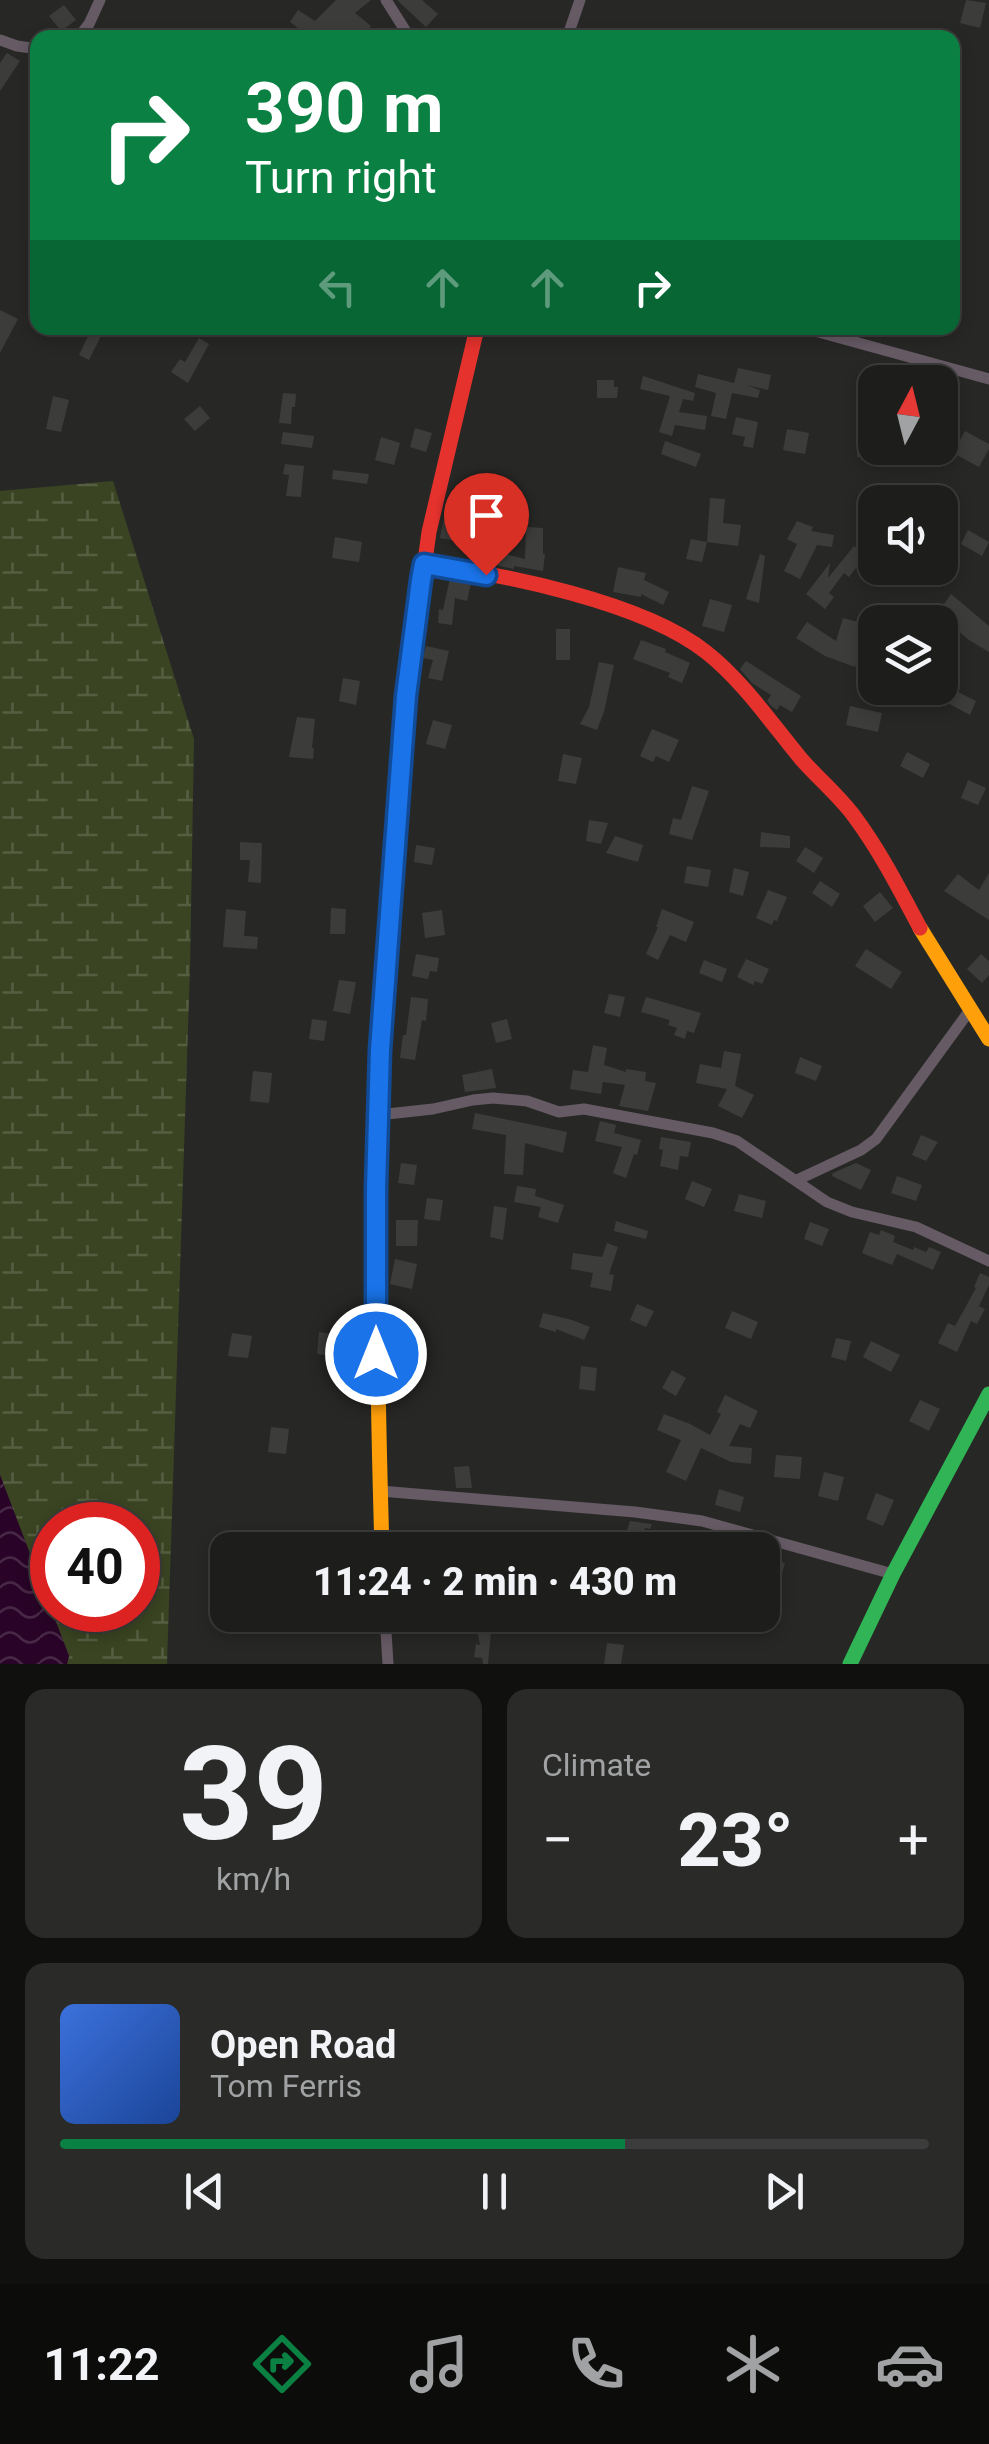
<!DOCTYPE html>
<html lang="en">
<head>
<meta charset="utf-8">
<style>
  :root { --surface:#1d1e1c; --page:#2a2b29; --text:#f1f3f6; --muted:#a0a2a3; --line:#3b3c3b; --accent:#0b8043 }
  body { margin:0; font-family:Roboto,sans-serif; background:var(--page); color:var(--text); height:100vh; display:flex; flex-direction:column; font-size:38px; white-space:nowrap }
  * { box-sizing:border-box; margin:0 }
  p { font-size:32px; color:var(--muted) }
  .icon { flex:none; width:55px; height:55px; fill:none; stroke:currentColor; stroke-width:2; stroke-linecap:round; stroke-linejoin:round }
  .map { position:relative; height:1664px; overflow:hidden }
  .details { display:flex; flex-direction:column; gap:25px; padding:25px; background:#10100f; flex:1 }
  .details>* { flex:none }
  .banner { position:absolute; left:30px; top:30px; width:930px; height:305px; border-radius:20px; box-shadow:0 5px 15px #0003,0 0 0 2px var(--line); background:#0b8043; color:#fff; overflow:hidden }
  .needle { width:65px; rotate:7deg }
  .tools { position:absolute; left:858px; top:365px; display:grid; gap:20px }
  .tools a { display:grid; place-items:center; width:100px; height:100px; border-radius:20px; background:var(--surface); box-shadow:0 5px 15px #0003,0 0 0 2px var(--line); font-size:50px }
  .speed { position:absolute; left:30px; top:1502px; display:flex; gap:20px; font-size:50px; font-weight:700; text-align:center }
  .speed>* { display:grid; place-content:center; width:130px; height:130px; border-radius:50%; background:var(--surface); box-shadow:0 5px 15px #0003,0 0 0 2px var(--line); line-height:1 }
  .speed .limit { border:15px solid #d22; background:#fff; color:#111 }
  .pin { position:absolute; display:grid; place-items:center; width:85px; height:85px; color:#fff; margin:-102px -42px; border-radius:50% 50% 50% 0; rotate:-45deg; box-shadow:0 0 10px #0007 }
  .pin .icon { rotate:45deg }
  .me { position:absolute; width:110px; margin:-55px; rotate:0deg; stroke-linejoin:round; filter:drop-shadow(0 0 8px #0008) }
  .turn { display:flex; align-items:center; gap:35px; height:210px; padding:0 50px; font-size:45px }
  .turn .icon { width:130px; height:130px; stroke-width:2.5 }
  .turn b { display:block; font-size:70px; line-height:85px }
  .lanes { display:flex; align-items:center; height:95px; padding:0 50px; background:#0003; justify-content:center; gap:50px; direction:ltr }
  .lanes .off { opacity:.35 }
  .big { font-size:75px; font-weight:800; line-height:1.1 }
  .details .tile { flex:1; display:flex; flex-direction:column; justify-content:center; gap:15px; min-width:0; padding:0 35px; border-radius:20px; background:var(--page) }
  .details .dial { align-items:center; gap:0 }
  .dial b { font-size:130px; line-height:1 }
  .song { display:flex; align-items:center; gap:30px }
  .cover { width:120px; height:120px; border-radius:15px; background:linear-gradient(135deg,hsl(220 70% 55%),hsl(220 70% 35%)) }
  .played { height:10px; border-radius:5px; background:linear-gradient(90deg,var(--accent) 65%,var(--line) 65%) }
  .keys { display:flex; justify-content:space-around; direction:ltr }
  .heat { display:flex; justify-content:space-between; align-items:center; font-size:55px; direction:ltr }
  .details .tiles { flex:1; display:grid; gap:25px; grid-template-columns:1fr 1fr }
  .tile:last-child { grid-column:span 2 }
  .trip { position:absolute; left:210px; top:1532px; width:570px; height:100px; border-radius:20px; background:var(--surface); box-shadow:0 5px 15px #0003,0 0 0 2px var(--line); font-weight:800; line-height:100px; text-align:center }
  .tab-bar { display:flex; height:160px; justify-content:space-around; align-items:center; background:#0c0c0b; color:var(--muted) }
  .tab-bar .icon { width:70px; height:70px }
  .tab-bar .selected { color:var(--accent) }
  .tab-bar b { font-size:45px; color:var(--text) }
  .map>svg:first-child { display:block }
  .wetland { fill:url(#wetland-marsh); fill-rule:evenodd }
  .water { fill:url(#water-waves) }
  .building { fill:#3c3d3b }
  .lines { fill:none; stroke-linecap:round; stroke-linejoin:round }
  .street { stroke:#665a65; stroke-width:11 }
  .fast { stroke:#30b455; stroke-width:15 }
  .slow { stroke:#ff9f0a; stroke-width:15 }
  .jam { stroke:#e5322d; stroke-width:15 }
  .route-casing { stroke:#114b97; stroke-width:25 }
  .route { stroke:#1a73e8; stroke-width:18 }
</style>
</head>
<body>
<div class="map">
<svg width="989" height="1664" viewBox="0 0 989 1664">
  <defs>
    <pattern id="wetland-marsh" width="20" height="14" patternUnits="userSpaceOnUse" patternTransform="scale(2.5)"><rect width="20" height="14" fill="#3a4422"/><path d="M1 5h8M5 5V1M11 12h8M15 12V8" fill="none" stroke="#555e41"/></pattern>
    <pattern id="water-waves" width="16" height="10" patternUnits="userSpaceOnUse" patternTransform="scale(2.5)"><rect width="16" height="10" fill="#290428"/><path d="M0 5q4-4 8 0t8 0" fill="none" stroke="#472846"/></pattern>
  </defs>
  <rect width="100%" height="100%" fill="#272825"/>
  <path class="wetland" d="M113,481L194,739L190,967L167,1664H67L69,1656L0,1475V491ZM52,1525H138V1610H52Z"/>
  <path class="water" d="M0,1475L69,1656L67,1664H0Z"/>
  <path class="building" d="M336,0H371L355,13L371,26L362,38H312L290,22L298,10L315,21Z
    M397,0H422L438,14L426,27Z
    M966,0L986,3L980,28L960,23Z
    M64,5L76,20L61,31L49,16Z
    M7,53L20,61L0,91V63Z
    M0,310L18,319L0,353Z
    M92,328H105L89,360L79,355Z
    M199,338L209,344L188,383L171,372L180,359L185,362Z
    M738,368L771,375L768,390L746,385L760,390L758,398L732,393L726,419L711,416L716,393L695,387L698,374L734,383Z
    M643,376L695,393L693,401L683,399L679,412L707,416L705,430L675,425L672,436L659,432L670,396L640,389Z
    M597,380H614V387H618L617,398H597Z
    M283,393L296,394L295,407H292L291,424L279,423Z
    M53,396L69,400L61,432L46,429Z
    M200,406L210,418L195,431L184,419Z
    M864,408H875L873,459L857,457L858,444L863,445Z
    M736,417L758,422L753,448L743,446L745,437L732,434Z
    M415,428L432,433L426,452L410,447Z
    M787,429L809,433L805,454L783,450Z
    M965,431L989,444V449L979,467L953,453Z
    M283,432L314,436L312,448L281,444Z
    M381,437L400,443L394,465L375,460Z
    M665,441L701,454L696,467L661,454Z
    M285,464L304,466L301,497L286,496L289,475L283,474Z
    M333,470L369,474L367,484L332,479Z
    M710,498L725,499L723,523L741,525L738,546L707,542Z
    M446,507L469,512L462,542L440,538Z
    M797,521L813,527L811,531L834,535L832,547L817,545L800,579L784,571L797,544L787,539Z
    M526,527L543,528V554H545L543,571L514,566V569L495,565L497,552L525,559Z
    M968,530L989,542L982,556L961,544Z
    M335,537L362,542L359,562L332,558Z
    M691,539L707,542L702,562L686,559Z
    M854,546L866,555L849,577L844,573L829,593L834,597L825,609L806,594L830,563L828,578Z
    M760,554L765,556L759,603L746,599Z
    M618,567L646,573L644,580L669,592L663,605L641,594V597L613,592Z
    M450,578L471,583L467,601L455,598L452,625L438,623L439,609L443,610Z
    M951,594L989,626V652L969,640L951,625L957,619L942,607Z
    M710,599L732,605L724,632L702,626Z
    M843,618L866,624L859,650L861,651L855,667L825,656L796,638L807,622L836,641Z
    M556,629H570V660H556Z
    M641,640L666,649L665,652L690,663L682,683L668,677L670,673L633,659Z
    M426,646L449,651L442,681L428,678L433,660L423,658Z
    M746,661L801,696L792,712L780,705L777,710L771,706L767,701L771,695L752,683L740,669Z
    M599,662L614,665L604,712L597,730L580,724L589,707Z
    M343,678L360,681L356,705L339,701Z
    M950,688L976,701L970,715L944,701Z
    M850,706L882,713L878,732L846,725Z
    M297,717L315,719L312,748H314L313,759L289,757Z
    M433,720L452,725L445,749L426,744Z
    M652,729L679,740L669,762L656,756L653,762L640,756Z
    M907,752L930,764L923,778L900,766Z
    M563,754L582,758L576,784L558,781Z
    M968,780L986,788L978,805L961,798Z
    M692,786L709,791L692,840L669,834L673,818L681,820Z
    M589,820L608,823L601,844L586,841Z
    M761,832L790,836V848L760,847Z
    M615,836L643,845L638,862L606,853Z
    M240,842L262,843L261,883L248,882L250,860H240Z
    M416,845L435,848L432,865L414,862Z
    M805,847L823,858L814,873L796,861Z
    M687,866L711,870L708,887L684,883Z
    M734,868L749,872L743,896L729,892Z
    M989,873V920L944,891L958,874L979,890Z
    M820,881L840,894L832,907L812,893Z
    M768,890L787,897L777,921L774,920L772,925L756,918Z
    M880,892L893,908L875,922L863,906Z
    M331,908L346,909L345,934H330Z
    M226,909L246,911L244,936L258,937L257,949L223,947Z
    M662,909L694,922L686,942L670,935L658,960L646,954L658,927H656Z
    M442,910L445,935L425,938L422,913Z
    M866,949L902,972L891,989L855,966Z
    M416,954L439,958L437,972L430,971L428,979L412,976Z
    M981,954L989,961V975L982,983L967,969Z
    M746,959L769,969L762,984L755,981L753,985L737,977Z
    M704,960L727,969L722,982L699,973Z
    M339,980L356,982L350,1014L333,1011Z
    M609,994L625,997L620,1017L604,1013Z
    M411,997L428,999L426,1021L422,1020L415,1060L400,1058L403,1035H406Z
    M646,997L701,1013L694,1033L687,1031L685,1039L674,1035L677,1028L668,1025L670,1020L641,1012Z
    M312,1019L327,1021L324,1041L309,1039Z
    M507,1019L512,1039L496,1043L491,1023Z
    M593,1045L607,1048L604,1065L626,1072V1069L646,1072L645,1081L656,1083L648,1111L619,1106L625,1085L603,1082L601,1094L570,1089L573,1070L588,1072Z
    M724,1051L741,1054L735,1086L754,1095L742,1118L718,1106L727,1089L696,1083L700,1064L721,1068Z
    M800,1057L822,1066L816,1081L795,1073Z
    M492,1069L496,1088L465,1092L462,1075Z
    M253,1071L272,1073L269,1103L250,1101Z
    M475,1113L567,1132L563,1153L525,1143L523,1175L504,1174L506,1135L472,1129Z
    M600,1121L616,1125L614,1133L641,1140L637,1155L634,1154L626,1178L613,1173L622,1147L595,1141Z
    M921,1135L938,1142L926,1161L912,1155Z
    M661,1137L691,1142L688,1157L680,1156L678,1170L660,1166L663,1150L659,1149Z
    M401,1163L417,1165L414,1185L398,1183Z
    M856,1163L871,1170L861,1190L832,1176L833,1173Z
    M897,1176L922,1185L916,1201L891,1193Z
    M692,1181L712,1189L704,1207L685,1199Z
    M517,1186L536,1189L535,1196L564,1205L558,1223L538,1217L541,1207L514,1202Z
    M739,1194L766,1201L762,1218L734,1211Z
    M427,1198L443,1200L440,1221L424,1219Z
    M494,1206L507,1208L503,1240L490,1237Z
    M396,1220H418L417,1246H396Z
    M616,1221L648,1231L646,1239L614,1231Z
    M810,1222L829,1229L822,1246L804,1239Z
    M881,1230L895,1236L893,1242L913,1250L914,1247L926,1252L929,1247L941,1252L933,1270L897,1254L892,1265L862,1253L870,1232L879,1235Z
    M607,1243L618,1247L609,1274L614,1275L611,1291L590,1287L593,1273L571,1269L573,1253L602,1257Z
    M395,1259L417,1264L412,1289L390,1284Z
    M980,1273L989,1277V1285L979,1306L985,1309L977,1324L971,1321L957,1352L938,1343L948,1323L955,1326L976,1288L974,1287Z
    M637,1304L654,1311L646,1327L630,1320Z
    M732,1311L758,1322L751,1339L725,1328Z
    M543,1313L572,1320L590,1327L584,1340L556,1329V1332L539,1327Z
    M319,1332L338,1335L336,1357L317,1354Z
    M232,1333L252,1336L248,1358L228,1356Z
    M836,1338L851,1341L846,1361L831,1357Z
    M871,1341L900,1355L891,1372L863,1357Z
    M581,1366L597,1368L595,1391L579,1389Z
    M672,1370L686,1378L676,1396L662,1388Z
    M725,1395L758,1411L750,1428L740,1424L729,1446L752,1448L751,1464L731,1462L701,1448L686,1481L666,1472L681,1440L657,1430L664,1414L690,1424L710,1435L721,1414L717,1412Z
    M920,1400L940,1409L929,1431L909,1421Z
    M271,1427L289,1429L286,1454L268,1452Z
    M776,1455L802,1457L800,1479L774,1477Z
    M469,1466L472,1488H456L454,1467Z
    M824,1472L844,1477L838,1501L818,1496Z
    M719,1489L744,1497L740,1512L715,1505Z
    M876,1493L894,1500L883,1526L866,1519Z
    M630,1521L652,1524L650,1529L645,1528L639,1545L624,1540Z
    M771,1560L785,1563L779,1584L765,1581Z
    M489,1617L491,1632L488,1664H483L482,1658L474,1657L476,1644L480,1645L475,1619Z
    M607,1643L624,1645L621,1664H604Z"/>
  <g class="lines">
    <path class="street" d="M386,0L410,38
      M78,38L89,24L100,0
      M567,38L580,0
      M0,40L17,46L38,49
      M804,328L989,379
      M378,1115L433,1109L473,1100L493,1098L527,1101L559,1112L584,1109L713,1133L737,1141L827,1202L852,1212L916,1227L989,1261
      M797,1180L861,1150L876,1139L970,1010
      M380,1491L635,1512L702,1521L893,1574
      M385,1615L388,1664"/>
    <path class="fast" d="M388,942L406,696L424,568
      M850,1664L893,1574L989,1394"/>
    <path class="slow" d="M920,928L989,1039
      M382,1550C376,1347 373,1145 388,942"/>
    <path class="jam" d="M424,564C503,574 643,602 706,652C743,681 772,724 802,760C819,779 839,796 854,816C880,851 900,890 920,928
      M424,568L429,532L477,328"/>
  </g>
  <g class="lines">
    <defs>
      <path id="route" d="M376,1354V1188L380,1050L406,696L421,580L424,564L486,575"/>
    </defs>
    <use href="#route" class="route-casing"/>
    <use href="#route" class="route"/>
  </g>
</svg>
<div class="tools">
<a><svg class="needle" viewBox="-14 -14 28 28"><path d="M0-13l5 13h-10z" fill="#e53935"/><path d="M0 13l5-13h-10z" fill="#a0a2a3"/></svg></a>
<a><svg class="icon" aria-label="sound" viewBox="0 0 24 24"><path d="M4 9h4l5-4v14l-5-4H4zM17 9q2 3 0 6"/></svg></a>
<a><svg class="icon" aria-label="layers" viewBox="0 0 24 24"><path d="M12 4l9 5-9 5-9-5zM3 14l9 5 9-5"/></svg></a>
</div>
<div class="speed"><div class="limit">40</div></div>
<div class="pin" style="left:486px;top:575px;background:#d93025"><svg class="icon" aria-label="arrive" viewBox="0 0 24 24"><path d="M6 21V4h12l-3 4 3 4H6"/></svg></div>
<svg class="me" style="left:376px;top:1354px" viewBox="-20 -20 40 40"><circle r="17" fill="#1a73e8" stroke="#fff" stroke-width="3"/><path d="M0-11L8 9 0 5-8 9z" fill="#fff"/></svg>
<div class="trip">11:24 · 2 min · 430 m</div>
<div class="banner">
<div class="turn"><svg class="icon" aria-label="right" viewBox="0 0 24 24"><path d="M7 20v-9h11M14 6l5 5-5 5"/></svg><div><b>390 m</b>Turn right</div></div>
<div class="lanes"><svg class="icon off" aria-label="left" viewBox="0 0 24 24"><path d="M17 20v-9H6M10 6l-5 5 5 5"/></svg><svg class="icon off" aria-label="ahead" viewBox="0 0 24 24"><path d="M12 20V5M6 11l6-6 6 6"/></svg><svg class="icon off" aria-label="ahead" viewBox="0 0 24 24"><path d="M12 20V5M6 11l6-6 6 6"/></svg><svg class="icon" aria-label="right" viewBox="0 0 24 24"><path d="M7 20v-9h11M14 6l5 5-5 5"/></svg></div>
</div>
</div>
<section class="details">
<div class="tiles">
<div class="tile dial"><b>39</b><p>km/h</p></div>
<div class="tile"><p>Climate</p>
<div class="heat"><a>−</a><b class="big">23°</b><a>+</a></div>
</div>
<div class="tile">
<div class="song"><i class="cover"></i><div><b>Open Road</b><p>Tom Ferris</p></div></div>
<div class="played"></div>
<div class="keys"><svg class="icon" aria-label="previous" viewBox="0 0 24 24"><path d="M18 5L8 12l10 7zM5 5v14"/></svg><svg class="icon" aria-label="pause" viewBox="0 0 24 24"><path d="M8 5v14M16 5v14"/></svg><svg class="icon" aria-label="next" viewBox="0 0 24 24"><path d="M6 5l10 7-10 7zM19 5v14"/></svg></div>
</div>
</div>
</section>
<nav class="tab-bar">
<b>11:22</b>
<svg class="icon selected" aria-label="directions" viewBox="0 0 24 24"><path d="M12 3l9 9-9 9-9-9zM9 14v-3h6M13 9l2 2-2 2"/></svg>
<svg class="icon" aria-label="music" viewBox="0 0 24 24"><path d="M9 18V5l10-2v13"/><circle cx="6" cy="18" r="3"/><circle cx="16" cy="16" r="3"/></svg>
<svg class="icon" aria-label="phone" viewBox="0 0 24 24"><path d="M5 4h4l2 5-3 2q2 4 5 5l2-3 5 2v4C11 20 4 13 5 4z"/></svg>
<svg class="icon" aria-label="climate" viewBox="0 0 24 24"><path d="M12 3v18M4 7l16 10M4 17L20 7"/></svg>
<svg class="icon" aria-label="car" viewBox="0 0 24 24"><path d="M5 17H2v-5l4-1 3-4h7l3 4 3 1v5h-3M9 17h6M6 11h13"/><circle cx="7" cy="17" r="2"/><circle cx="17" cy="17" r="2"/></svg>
</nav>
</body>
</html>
